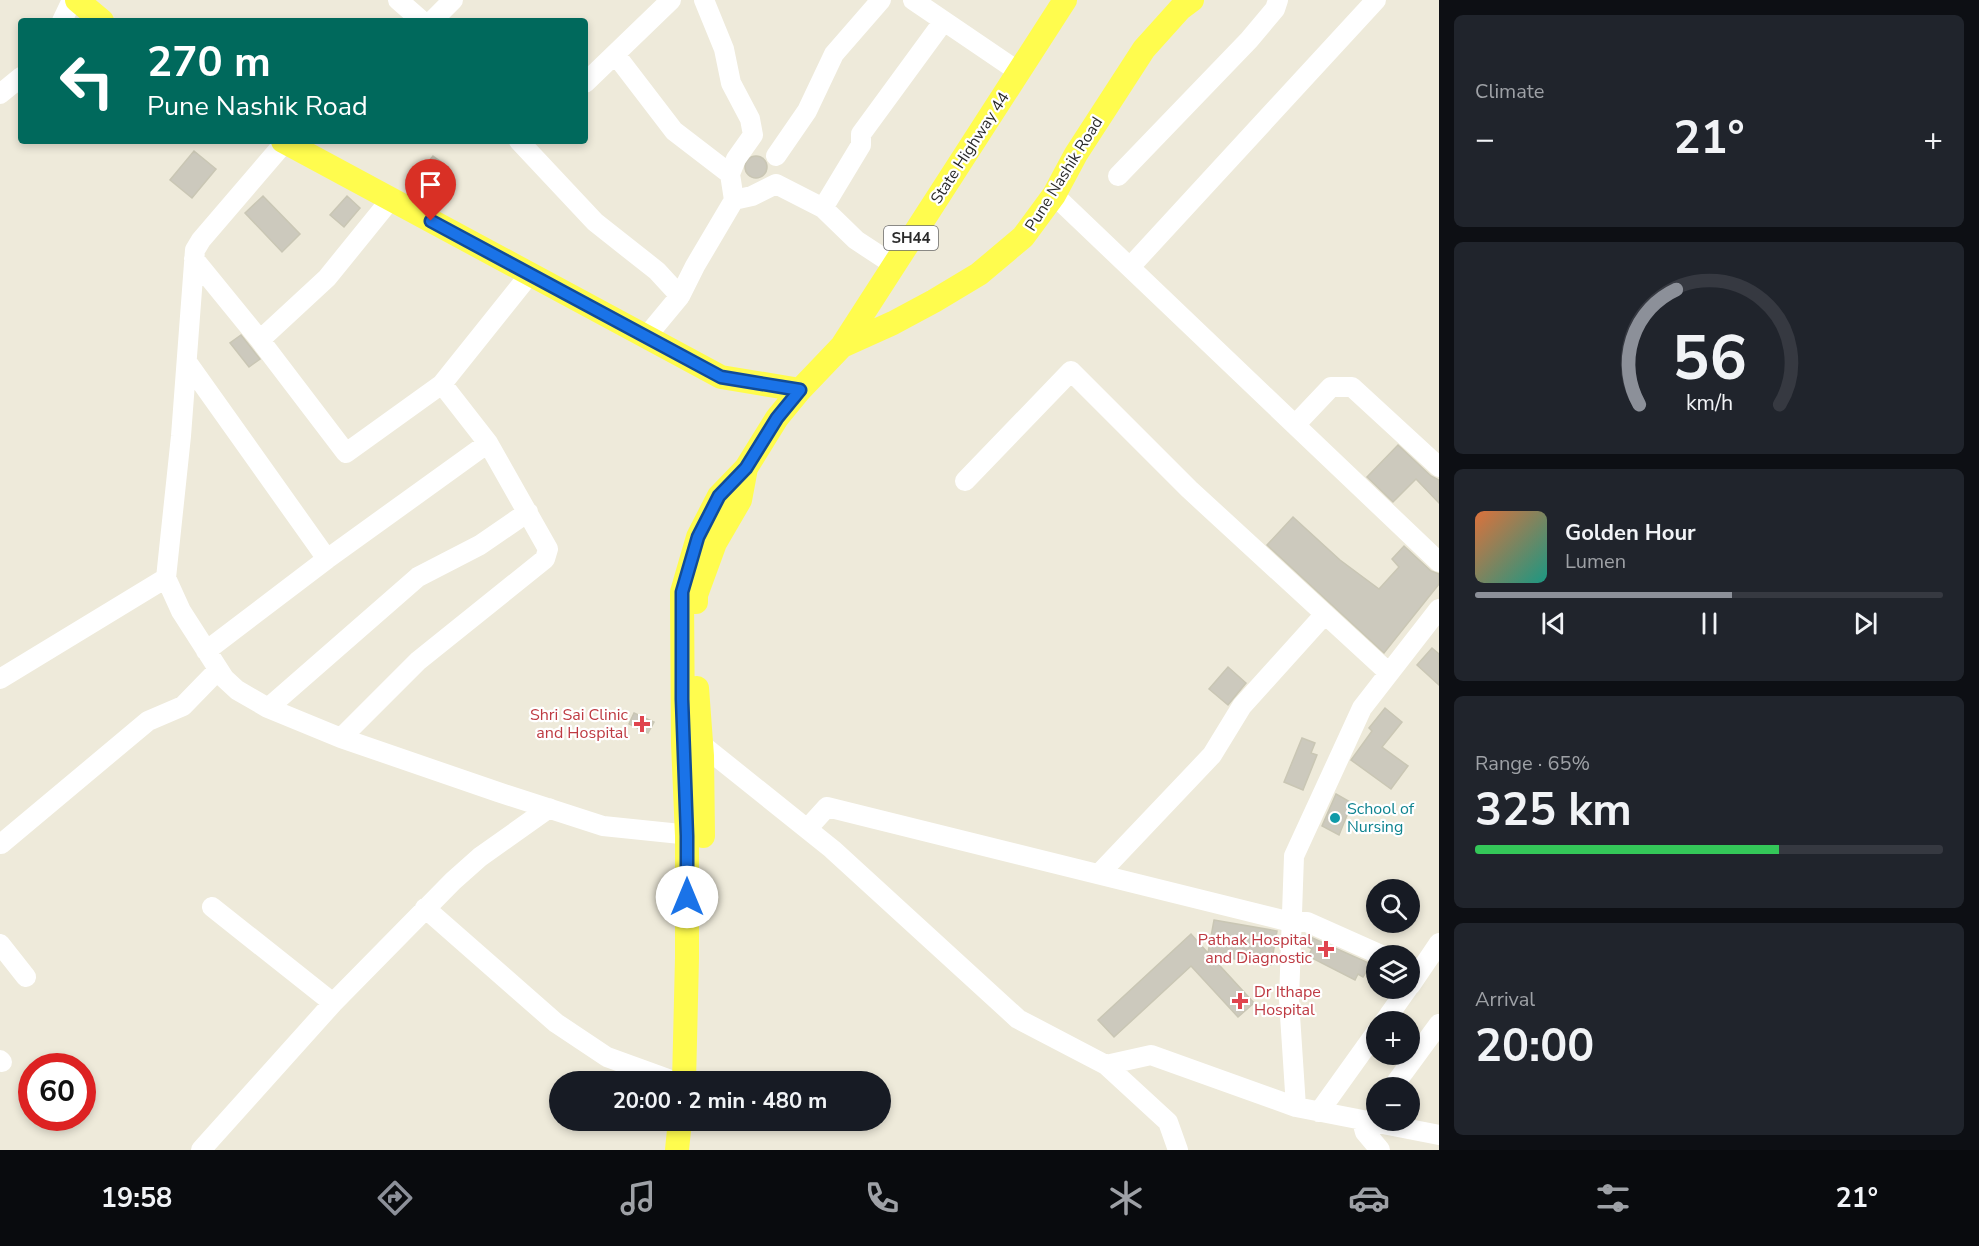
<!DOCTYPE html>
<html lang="en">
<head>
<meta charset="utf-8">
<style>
  :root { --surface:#171b24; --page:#20242c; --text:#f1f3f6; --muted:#9ea1a6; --line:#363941; --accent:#8c9099 }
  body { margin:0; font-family:"Nunito Sans",sans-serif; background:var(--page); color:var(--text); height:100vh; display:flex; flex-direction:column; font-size:22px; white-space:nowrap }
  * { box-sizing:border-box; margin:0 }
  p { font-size:20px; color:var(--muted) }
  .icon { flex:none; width:33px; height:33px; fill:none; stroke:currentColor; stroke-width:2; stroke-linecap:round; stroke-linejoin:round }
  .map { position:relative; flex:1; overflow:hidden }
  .details { display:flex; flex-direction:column; gap:15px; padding:15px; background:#0d0f14; width:540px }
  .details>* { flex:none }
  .hud { position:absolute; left:18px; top:18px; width:570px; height:126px; border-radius:6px; box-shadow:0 3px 9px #0003; background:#00695c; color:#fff; overflow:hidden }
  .buttons { position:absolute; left:1366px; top:879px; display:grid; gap:12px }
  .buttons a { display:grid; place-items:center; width:54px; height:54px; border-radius:50%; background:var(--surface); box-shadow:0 3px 9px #0003; font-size:30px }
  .speed { position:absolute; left:18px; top:1053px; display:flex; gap:12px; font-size:30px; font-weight:700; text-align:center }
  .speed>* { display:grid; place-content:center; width:78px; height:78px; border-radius:50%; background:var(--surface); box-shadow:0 3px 9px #0003; line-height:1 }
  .speed .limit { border:9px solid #d22; background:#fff; color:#111 }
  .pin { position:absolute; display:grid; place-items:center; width:51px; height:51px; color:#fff; margin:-62px -26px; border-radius:50% 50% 50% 0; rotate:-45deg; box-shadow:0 0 6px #0007 }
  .pin .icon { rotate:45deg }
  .me { position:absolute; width:66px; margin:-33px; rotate:0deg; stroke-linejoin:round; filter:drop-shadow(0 0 4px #0008) }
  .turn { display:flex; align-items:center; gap:21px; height:126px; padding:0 30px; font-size:27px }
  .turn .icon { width:78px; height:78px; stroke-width:2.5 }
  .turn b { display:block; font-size:42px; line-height:51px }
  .big { font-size:45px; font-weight:700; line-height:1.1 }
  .details .card { flex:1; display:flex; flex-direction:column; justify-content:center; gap:9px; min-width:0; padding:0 21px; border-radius:9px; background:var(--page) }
  .details .dial { align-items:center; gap:0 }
  .dial svg { height:156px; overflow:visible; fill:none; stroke:var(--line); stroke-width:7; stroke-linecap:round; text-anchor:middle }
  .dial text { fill:var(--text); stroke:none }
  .song { display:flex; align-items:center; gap:18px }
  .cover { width:72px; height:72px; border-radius:9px; background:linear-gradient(135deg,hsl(20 70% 55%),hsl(170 70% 35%)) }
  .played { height:6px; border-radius:3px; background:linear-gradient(90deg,var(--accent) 55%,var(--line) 55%) }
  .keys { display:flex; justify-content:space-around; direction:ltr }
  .heat { display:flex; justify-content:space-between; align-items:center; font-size:33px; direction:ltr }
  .charge { height:9px; border-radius:4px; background:linear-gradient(90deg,#34c759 65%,var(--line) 0) }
  .trip { position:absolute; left:549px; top:1071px; width:342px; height:60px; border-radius:30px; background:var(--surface); box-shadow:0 3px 9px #0003; font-weight:700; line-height:60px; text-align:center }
  .menu { display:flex; height:96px; justify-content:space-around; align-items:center; background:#090b0e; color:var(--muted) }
  .menu .icon { width:42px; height:42px }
  .menu .current { color:var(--accent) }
  .menu b { font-size:27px; color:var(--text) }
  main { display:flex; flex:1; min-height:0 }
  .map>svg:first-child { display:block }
  .building { fill:#ccc9bd; stroke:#c9c6b4; stroke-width:1.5 }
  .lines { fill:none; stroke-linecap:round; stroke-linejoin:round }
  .minor { stroke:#fff; stroke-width:20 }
  .major { stroke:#fffc4e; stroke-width:24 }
  .route-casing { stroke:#114b97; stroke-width:15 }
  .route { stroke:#1a73e8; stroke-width:10 }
  .health-dot { fill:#e0444e; stroke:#fff; stroke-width:2 }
  .culture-dot { fill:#0f9aa8; stroke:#fff; stroke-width:2 }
  .labels { text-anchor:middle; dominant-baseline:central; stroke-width:4.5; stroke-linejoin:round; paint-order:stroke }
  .shield { fill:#fff; stroke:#6a6a6a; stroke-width:1.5 }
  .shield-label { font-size:15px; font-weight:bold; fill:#2a2a2a }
  .street-label { font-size:16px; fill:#2a2a2a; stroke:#fff }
  .health-label { font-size:16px; fill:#be3a42; stroke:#fff; text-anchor:end }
  .culture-label { font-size:16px; fill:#0d838f; stroke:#fff; text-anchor:start }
</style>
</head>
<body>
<main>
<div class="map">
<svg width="1439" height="1150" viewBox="0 0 1439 1150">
  <rect width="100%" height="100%" fill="#eeeada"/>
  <path class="building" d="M194,151L216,169L192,198L170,180Z
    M433,156L444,164L427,186L416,177Z
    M745 167a11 11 0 1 1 22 0a11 11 0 1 1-22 0Z
    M263,196L300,234L282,252L245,213Z
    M347,196L360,208L344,227L330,215Z
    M241,335L260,359L249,367L230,343Z
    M1398,445L1431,476L1439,480V503L1416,479L1393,502L1367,477Z
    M1293,517L1340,560L1379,589L1399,567L1392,559L1404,546L1431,571L1439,574V584L1384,653L1267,545Z
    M1432,648L1439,654V685L1417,665Z
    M1228,667L1246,683L1228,705L1209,689Z
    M1385,708L1402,722L1382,747L1408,766L1391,789L1351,760L1372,731L1369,728Z
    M634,713L654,722L648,733L629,724Z
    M1302,738L1315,743L1311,753L1317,755L1303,790L1284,782Z
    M1336,794L1352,803L1339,835L1322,826Z
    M1214,920L1277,931L1271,965L1210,955L1254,1003L1238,1017L1191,966L1114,1037L1098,1020L1191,934L1208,953Z
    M1308,936L1371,964L1363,977L1358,974L1355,980L1308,956L1312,949L1303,944Z"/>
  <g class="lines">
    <path class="minor" d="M398,0L422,21
      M913,0L1019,72
      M62,21L72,0
      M432,21L453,0
      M615,54L674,131L730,174
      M585,83L671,0
      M0,94L21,77
      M519,141L595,222L657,271L680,296L646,337
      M285,142L201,240L195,250L181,436L166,578L181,611L224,678L237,690L268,708L341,738L498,792L603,826L700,836
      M776,156L807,111L834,54L881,0
      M1118,176L1249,40L1275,9L1278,0
      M1054,195L1295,425
      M734,200L752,196L776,184L823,208L856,240L894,265
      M823,208L861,145V134L943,22
      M194,259L260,340L346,453L442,384L530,274
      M1130,267L1376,0
      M680,296L695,266L734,200L730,174L736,159L753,135L750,119L731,83L724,49L704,0
      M260,340L327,278L391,199
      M187,362L327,559
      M1439,467L1352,387H1331L1295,425L1439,562
      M965,481L1071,371L1189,489L1389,673
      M206,651L327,559L488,443
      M0,679L166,578
      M268,708L418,577L480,545L528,512
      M341,738L418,661L545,559L548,549L488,443L442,384
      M693,744H701L832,849L1018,1019L1106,1065L1151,1055L1296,1107L1439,1135
      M808,828L827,807L1291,922H1307L1381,955
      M1,844L148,721L183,706L218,670
      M1099,874L1212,755L1242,706L1325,614
      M212,907L333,1003
      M425,908L556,1023L607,1057L676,1082
      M0,944L26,977
      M1410,986L1439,943
      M1384,1022L1408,988
      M0,1060L2,1062
      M1106,1065L1168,1122L1178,1150
      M1392,1088L1439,1024
      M1296,1107L1289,1000L1294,856L1362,708L1439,609
      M1319,1112L1377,1031
      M1362,1121L1365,1132L1380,1150
      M201,1150L333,1003L453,881L480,857L549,808"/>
    <path class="major" d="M77,0L102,21
      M283,141L721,377L800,390
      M842,346L893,323L934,301L979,274L1023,237L1054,195L1076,154L1144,49L1180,9L1192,0
      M696,602V595L715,543L740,500L746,468
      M697,688L702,756L703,836
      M684,1082L687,958V836L683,743L682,592L698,537L719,496L746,468L777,418L800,390L842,346L1065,0
      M677,1150L680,1120"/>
  </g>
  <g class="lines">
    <defs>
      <path id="route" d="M431,221L721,377L800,390L777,418L746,468L719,496L698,537L682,592V699L687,836V897"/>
    </defs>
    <use href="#route" class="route-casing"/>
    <use href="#route" class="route"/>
  </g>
  <g class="health-dot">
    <path d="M639 715h6v6h6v6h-6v6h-6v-6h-6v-6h6z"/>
    <path d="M1323 940h6v6h6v6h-6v6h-6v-6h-6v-6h6z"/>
    <path d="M1237 992h6v6h6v6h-6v6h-6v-6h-6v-6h6z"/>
  </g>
  <circle class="culture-dot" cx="1335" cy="818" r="6"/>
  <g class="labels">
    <rect class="shield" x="884" y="226" width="54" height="24" rx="4.5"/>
    <g class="shield-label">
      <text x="911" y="238">SH44</text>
    </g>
    <g class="street-label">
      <text transform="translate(970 148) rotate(-57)">State Highway 44</text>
      <text transform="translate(1064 174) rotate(-58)">Pune Nashik Road</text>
    </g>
    <g class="health-label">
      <text x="628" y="715">Shri Sai Clinic<tspan x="628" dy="18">and Hospital</tspan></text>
      <text x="1312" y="940">Pathak Hospital<tspan x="1312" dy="18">and Diagnostic</tspan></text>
      <text x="1254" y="992" text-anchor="start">Dr Ithape<tspan x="1254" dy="18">Hospital</tspan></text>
    </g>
    <g class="culture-label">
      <text x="1347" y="809">School of<tspan x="1347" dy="18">Nursing</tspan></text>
    </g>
  </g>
</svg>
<div class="buttons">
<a><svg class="icon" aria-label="search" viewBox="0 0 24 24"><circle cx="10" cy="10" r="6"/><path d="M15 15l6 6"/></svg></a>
<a><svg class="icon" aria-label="layers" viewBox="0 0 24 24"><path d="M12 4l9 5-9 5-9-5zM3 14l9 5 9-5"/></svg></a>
<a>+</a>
<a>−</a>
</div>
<div class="speed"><div class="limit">60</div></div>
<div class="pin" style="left:431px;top:221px;background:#d93025"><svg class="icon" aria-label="arrive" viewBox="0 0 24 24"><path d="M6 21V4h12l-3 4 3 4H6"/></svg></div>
<svg class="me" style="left:687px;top:897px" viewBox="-20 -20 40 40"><circle r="19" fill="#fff"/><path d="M0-13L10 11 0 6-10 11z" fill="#1a73e8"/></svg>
<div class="trip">20:00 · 2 min · 480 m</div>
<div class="hud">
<div class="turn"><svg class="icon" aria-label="left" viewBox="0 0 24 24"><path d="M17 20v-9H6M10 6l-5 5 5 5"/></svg><div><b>270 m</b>Pune Nashik Road</div></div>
</div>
</div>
<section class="details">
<div class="card"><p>Climate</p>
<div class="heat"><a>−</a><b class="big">21°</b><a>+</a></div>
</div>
<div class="card dial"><svg viewBox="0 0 100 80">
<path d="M14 69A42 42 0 1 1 86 69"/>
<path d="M14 69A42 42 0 0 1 33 10" stroke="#8c9099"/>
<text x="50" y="56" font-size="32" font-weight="700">56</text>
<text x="50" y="72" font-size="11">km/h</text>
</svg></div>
<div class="card">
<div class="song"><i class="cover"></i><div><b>Golden Hour</b><p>Lumen</p></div></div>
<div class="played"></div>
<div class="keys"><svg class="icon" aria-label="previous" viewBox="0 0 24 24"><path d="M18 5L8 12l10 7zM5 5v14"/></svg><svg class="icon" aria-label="pause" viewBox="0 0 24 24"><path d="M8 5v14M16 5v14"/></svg><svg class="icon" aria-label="next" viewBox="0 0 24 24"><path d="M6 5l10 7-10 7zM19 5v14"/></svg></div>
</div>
<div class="card"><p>Range · 65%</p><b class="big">325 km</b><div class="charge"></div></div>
<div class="card"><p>Arrival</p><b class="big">20:00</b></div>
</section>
</main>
<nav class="menu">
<b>19:58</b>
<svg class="icon current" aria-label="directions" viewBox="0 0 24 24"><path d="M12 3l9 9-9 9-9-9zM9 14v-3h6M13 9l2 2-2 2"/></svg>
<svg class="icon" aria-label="music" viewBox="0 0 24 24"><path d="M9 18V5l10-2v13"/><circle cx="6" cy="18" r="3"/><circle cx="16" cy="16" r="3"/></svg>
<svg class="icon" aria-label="phone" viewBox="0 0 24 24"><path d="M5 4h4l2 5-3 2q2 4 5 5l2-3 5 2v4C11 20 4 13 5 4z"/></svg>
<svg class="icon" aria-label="climate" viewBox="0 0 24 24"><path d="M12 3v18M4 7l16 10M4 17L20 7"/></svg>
<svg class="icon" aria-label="car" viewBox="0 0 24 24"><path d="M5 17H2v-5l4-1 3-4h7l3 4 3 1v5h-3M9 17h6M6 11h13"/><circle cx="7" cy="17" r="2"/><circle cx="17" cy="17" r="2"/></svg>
<svg class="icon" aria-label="filters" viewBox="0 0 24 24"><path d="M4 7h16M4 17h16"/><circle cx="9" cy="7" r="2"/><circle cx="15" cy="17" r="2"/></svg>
<b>21°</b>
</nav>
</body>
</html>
